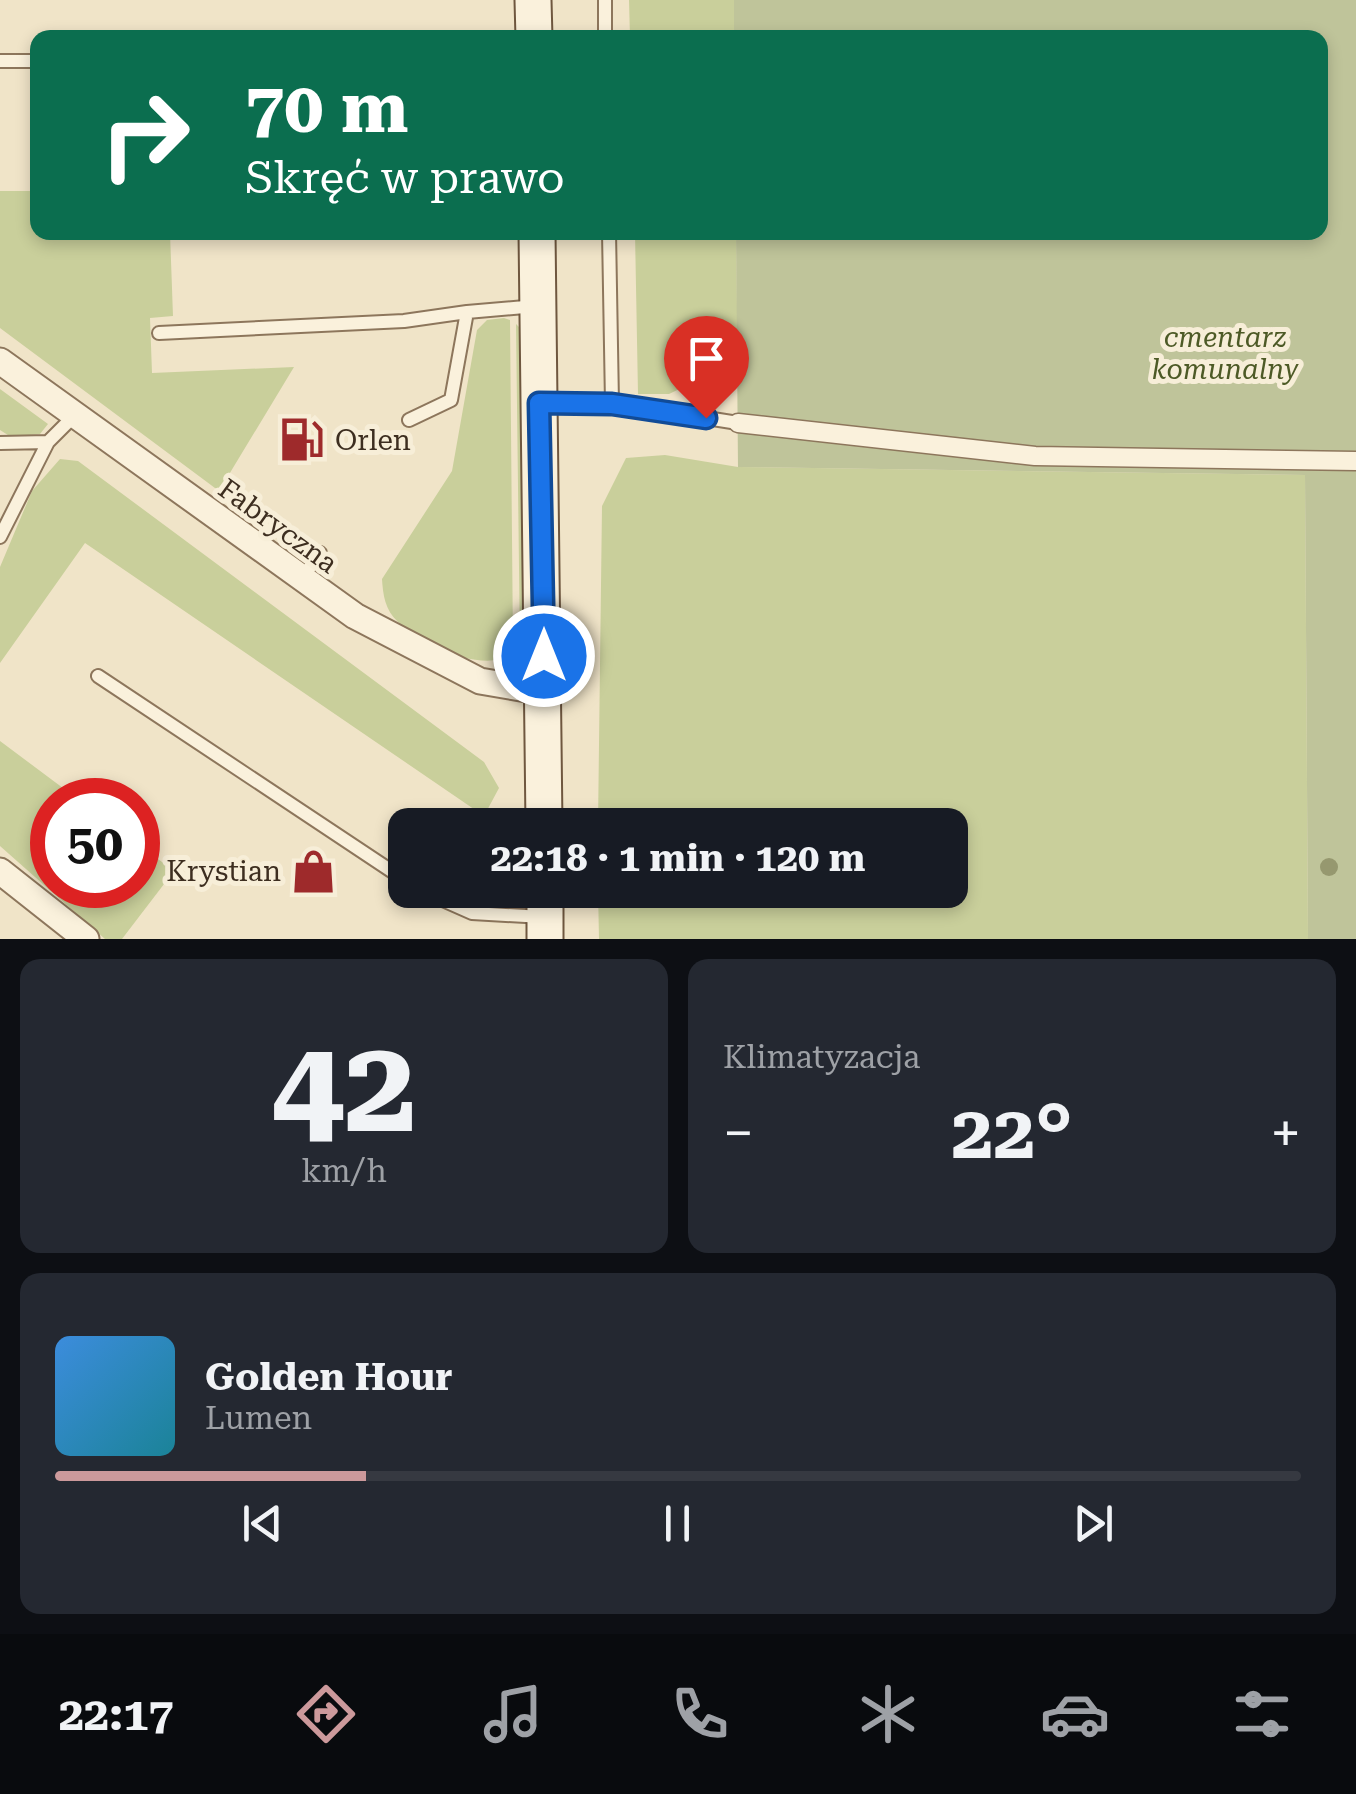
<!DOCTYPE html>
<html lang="pl">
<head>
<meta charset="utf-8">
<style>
  :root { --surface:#171b24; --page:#242831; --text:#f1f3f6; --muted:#9ea1a6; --line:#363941; --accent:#cc999b }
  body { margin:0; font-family:"Roboto Serif",serif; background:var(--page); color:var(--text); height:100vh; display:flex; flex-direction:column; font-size:38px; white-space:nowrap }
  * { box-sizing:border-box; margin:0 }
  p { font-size:32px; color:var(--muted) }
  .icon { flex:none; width:55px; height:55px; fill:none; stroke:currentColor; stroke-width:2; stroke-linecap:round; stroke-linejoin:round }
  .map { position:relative; height:939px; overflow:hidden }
  .details { display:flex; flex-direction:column; gap:20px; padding:20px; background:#0d0f14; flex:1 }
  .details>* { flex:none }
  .hud { position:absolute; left:30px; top:30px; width:1298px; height:210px; border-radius:20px; box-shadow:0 5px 15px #0003; background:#0b6e4f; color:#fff; overflow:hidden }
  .speed { position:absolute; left:30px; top:778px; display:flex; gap:20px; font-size:50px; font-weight:700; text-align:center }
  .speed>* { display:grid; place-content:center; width:130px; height:130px; border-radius:50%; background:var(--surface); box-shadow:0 5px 15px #0003; line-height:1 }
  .speed .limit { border:15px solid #d22; background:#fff; color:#111 }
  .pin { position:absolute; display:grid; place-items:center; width:85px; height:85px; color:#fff; margin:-102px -42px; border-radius:50% 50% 50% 0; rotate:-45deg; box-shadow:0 0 10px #0007 }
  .pin .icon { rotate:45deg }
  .me { position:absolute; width:110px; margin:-55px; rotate:0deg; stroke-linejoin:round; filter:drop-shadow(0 0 8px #0008) }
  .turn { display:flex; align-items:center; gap:35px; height:210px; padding:0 50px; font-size:45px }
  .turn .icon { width:130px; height:130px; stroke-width:2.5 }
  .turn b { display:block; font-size:70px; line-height:85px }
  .big { font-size:75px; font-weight:700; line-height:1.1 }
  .details .tile { flex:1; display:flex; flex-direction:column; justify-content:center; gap:15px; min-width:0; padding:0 35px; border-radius:20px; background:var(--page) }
  .details .dial { align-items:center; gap:0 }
  .dial b { font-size:130px; line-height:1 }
  .song { display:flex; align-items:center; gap:30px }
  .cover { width:120px; height:120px; border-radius:15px; background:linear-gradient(135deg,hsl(210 70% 55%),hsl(190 70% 35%)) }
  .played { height:10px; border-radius:5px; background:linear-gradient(90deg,var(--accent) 25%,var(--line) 25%) }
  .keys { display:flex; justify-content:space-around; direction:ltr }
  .heat { display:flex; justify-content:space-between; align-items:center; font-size:55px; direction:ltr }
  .details .tiles { flex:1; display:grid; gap:20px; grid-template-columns:1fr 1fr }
  .tile:last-child { grid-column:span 2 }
  .trip { position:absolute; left:388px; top:808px; width:580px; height:100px; border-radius:20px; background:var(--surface); box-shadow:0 5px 15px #0003; font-weight:700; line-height:100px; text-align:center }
  .tabs { display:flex; height:160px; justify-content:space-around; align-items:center; background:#090b0e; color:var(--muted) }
  .tabs .icon { width:70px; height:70px }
  .tabs .active { color:var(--accent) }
  .tabs b { font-size:45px; color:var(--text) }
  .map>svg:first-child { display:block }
  .green { fill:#c9cf9b }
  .cemetery { fill:#bfc49a }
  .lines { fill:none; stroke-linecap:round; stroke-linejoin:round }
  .service-casing { stroke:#8d765c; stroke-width:16 }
  .pedestrian-casing { stroke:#8d765c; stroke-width:21 }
  .minor-casing { stroke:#8d765c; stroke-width:29 }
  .secondary-casing { stroke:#6f573f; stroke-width:39 }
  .service { stroke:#faf1dc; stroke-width:12 }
  .pedestrian { stroke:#faf1dc; stroke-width:18 }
  .minor { stroke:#faf1dc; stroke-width:25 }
  .secondary { stroke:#faf1dc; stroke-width:35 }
  .tree { fill:#96986f }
  .route-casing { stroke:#114b97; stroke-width:25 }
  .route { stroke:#1a73e8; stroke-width:18 }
  .labels { text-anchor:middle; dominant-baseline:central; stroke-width:10; stroke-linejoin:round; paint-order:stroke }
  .park-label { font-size:28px; font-style:italic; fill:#4d5a26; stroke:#f7eed8 }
  .poi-label { font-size:28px; fill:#3d2e20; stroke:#f7eed8; text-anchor:start }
  .street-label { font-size:28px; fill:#3d2e20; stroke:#f7eed8 }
</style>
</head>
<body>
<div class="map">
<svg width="1356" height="939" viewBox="0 0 1356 939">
  <rect width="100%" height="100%" fill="#f0e4c8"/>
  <path class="green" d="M629,0H734V37H630Z
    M0,191H37L38,232L170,233L173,316L150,318L152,373L294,367L219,491L0,328Z
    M635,233H736L738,379L694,382L669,394H638Z
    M504,318L510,320L513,646L511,655C481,673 422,645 398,622C385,610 383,595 382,579L452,471L477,330L487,320Z
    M516,324L525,333V642L520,648Z
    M0,389L48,424L40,434L11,437L0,430Z
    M665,455L738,467L1305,475L1308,939H599L598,890H950V825H598L602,506L626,458Z
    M60,459L78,461L484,762L499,788L484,816L85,543L0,663V567L32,491Z
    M0,741L79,800H52V885H138V844L174,871L122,939H105L0,846Z"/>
  <path class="cemetery" d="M734,0H1356V939H1308L1305,475L738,467L736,233L1320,232V38L734,37Z"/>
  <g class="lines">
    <defs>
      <path id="service" d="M605,0V38
        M0,61H38
        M609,232L612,403
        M159,333L404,321L467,312
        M542,403H612L738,423
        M409,420L451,400L467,312L536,306
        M0,443L48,442L74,416
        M0,537L48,442
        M301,580L320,553
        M98,676L405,880
        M420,890L472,913L543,917"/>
      <path id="pedestrian" d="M738,423L1035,456L1356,461"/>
      <path id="minor" d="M0,361L355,616L480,681L544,692
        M0,871L86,939"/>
      <path id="secondary" d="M533,0L534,38
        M537,232L544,825
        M545,890V939"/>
    </defs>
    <use href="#service" class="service-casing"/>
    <use href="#pedestrian" class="pedestrian-casing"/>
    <use href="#minor" class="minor-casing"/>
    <use href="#secondary" class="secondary-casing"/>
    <use href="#service" class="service"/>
    <use href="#pedestrian" class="pedestrian"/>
    <use href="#minor" class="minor"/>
    <use href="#secondary" class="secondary"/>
  </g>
  <circle class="tree" cx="1329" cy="867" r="9"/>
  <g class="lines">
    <defs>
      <path id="route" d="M544,656L539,403L612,404L706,418"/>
    </defs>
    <use href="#route" class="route-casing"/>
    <use href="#route" class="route"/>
  </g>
  <defs>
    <symbol id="fuel-bare" viewBox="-9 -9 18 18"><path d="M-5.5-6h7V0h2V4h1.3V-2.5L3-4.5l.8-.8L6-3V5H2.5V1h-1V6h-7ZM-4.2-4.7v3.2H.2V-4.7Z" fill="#9e2a2b" stroke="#f7eed8" stroke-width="2.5" paint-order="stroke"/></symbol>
    <symbol id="shop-bare" viewBox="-9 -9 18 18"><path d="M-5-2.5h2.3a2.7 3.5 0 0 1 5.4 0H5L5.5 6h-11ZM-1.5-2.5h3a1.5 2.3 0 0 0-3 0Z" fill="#9e2a2b" stroke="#f7eed8" stroke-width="2.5" paint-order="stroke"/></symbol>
  </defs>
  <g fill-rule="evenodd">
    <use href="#fuel-bare" x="270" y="408" width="63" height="63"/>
    <use href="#shop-bare" x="282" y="840" width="63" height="63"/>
  </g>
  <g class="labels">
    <g class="park-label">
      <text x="1225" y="337">cmentarz<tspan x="1225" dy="32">komunalny</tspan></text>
    </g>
    <g class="poi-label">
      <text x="335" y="440">Orlen</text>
      <text x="281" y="871" text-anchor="end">Krystian</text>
    </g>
    <g class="street-label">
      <text transform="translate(278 526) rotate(36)">Fabryczna</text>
    </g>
  </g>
</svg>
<div class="speed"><div class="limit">50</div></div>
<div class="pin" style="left:706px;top:418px;background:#d93025"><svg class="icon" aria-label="arrive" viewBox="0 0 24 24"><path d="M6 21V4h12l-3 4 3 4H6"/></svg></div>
<svg class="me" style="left:544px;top:656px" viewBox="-20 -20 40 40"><circle r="17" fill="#1a73e8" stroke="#fff" stroke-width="3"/><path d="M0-11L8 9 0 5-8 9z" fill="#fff"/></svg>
<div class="trip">22:18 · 1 min · 120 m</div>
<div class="hud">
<div class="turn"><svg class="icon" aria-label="right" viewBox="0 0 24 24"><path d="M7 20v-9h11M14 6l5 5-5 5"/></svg><div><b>70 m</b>Skręć w prawo</div></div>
</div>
</div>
<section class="details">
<div class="tiles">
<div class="tile dial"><b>42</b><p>km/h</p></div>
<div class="tile"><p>Klimatyzacja</p>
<div class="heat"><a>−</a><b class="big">22°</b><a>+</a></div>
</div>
<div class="tile">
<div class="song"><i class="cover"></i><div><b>Golden Hour</b><p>Lumen</p></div></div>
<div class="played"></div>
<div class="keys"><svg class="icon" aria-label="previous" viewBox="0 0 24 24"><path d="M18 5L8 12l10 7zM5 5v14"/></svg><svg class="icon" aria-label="pause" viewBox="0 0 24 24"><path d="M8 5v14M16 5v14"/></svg><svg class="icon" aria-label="next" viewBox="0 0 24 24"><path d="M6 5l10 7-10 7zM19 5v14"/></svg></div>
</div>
</div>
</section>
<nav class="tabs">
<b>22:17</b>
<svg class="icon active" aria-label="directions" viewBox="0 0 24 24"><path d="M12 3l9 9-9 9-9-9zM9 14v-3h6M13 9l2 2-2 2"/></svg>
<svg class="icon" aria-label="music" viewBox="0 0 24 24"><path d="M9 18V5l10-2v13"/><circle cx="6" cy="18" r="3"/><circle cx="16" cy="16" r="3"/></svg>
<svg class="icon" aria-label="phone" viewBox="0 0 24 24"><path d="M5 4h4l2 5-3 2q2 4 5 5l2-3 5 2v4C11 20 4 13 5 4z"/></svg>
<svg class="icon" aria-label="climate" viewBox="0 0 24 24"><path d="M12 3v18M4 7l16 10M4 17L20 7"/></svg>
<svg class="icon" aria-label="car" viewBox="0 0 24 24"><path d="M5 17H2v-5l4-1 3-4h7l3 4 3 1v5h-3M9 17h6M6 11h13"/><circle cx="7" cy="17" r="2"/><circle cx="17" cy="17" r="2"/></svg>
<svg class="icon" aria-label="filters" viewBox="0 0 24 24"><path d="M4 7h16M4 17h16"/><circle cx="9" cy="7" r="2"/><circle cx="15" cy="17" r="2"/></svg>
</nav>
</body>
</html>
